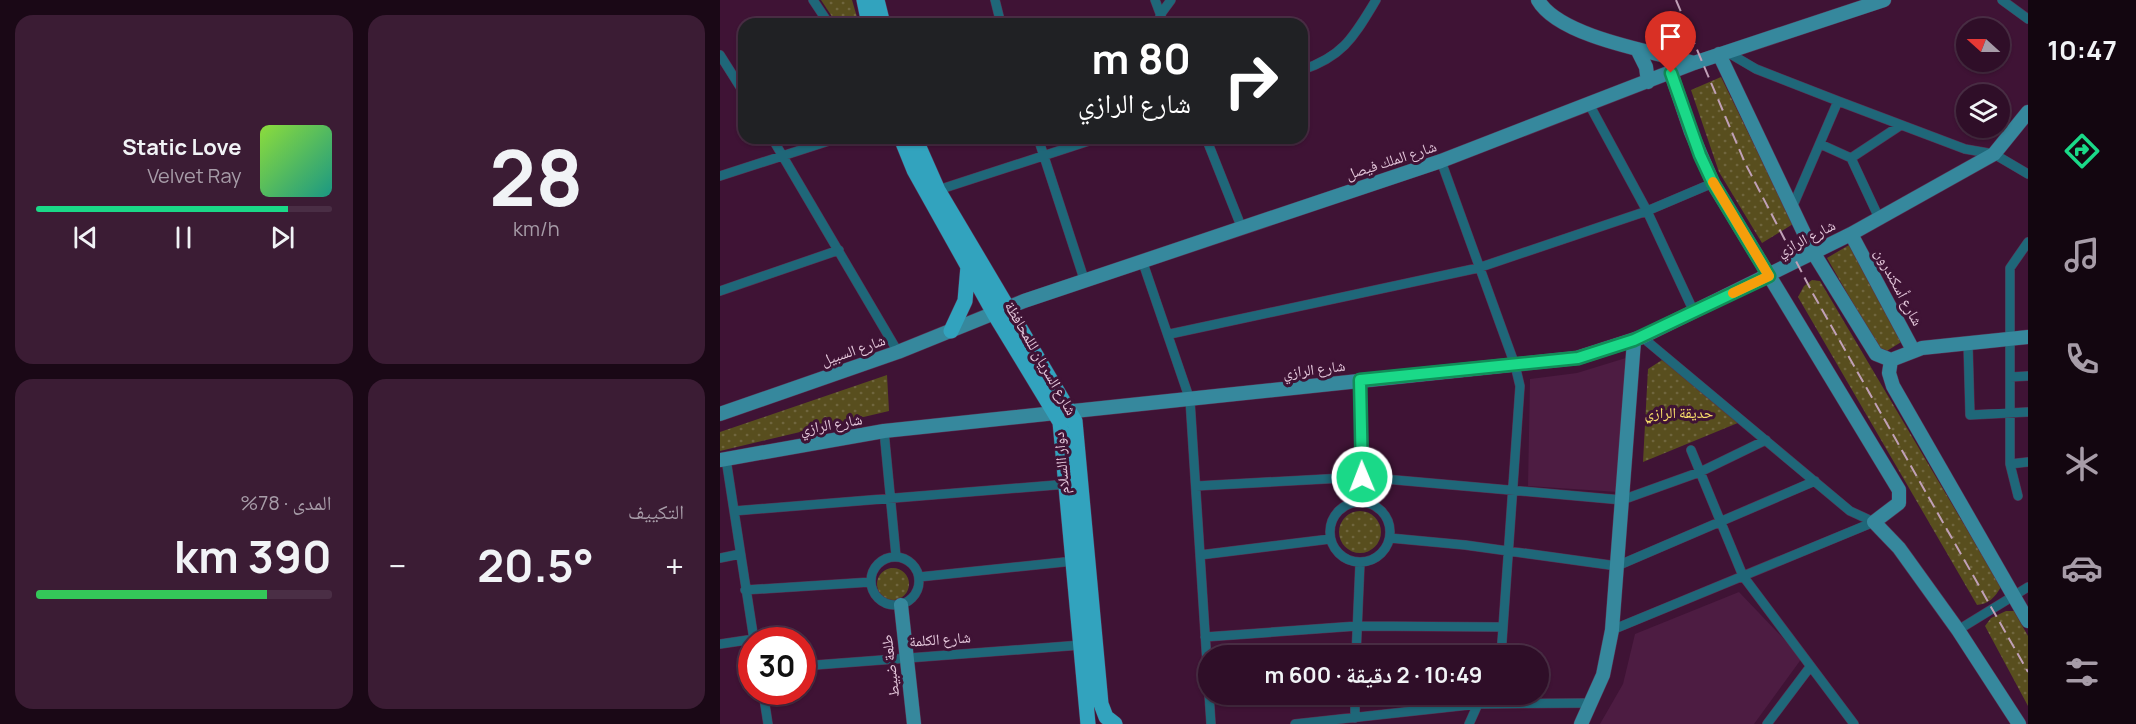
<!DOCTYPE html>
<html lang="ar">
<head>
<meta charset="utf-8">
<style>
  :root { --surface:#2f0e28; --page:#3b1c34; --text:#f1f3f6; --muted:#a79ca8; --line:#4a2e45; --accent:#1ad988 }
  body { margin:0; font-family:Manrope,"Noto Naskh Arabic",sans-serif; background:var(--page); color:var(--text); direction:rtl; height:100vh; display:flex; flex-direction:column; font-size:22px; white-space:nowrap }
  * { box-sizing:border-box; margin:0 }
  p { font-size:20px; color:var(--muted) }
  .icon { flex:none; width:33px; height:33px; fill:none; stroke:currentColor; stroke-width:2; stroke-linecap:round; stroke-linejoin:round }
  .map { position:relative; flex:1; overflow:hidden; direction:ltr }
  .side { display:flex; flex-direction:column; gap:15px; padding:15px; background:#1a0816; width:720px }
  .side>* { flex:none }
  .guide { position:absolute; left:18px; top:18px; width:570px; height:126px; border-radius:18px; box-shadow:0 2px 4px #0004,0 0 0 2px var(--line); direction:rtl; background:#202124; color:#fff; overflow:hidden }
  .needle { width:39px; rotate:291deg }
  .fabs { position:absolute; left:1236px; top:18px; display:grid; gap:12px }
  .fabs a { display:grid; place-items:center; width:54px; height:54px; border-radius:50%; background:var(--surface); box-shadow:0 2px 4px #0004,0 0 0 2px var(--line); font-size:30px }
  .speed { position:absolute; left:18px; top:627px; display:flex; gap:12px; font-size:30px; font-weight:700; text-align:center }
  .speed>* { display:grid; place-content:center; width:78px; height:78px; border-radius:50%; background:var(--surface); box-shadow:0 2px 4px #0004,0 0 0 2px var(--line); line-height:1 }
  .speed .limit { border:9px solid #d22; background:#fff; color:#111 }
  .pin { position:absolute; display:grid; place-items:center; width:51px; height:51px; color:#fff; margin:-62px -26px; border-radius:50% 50% 50% 0; rotate:-45deg; box-shadow:0 0 6px #0007 }
  .pin .icon { rotate:45deg }
  .me { position:absolute; width:66px; margin:-33px; rotate:359deg; stroke-linejoin:round; filter:drop-shadow(0 0 4px #0008) }
  .turn { display:flex; align-items:center; gap:21px; height:126px; padding:0 18px; font-size:27px }
  .turn .icon { width:78px; height:78px; stroke-width:2.5 }
  .turn b { display:block; font-size:42px; line-height:51px }
  .big { font-size:45px; font-weight:700; line-height:1.1 }
  .side .card { flex:1; display:flex; flex-direction:column; justify-content:center; gap:9px; min-width:0; padding:0 21px; border-radius:18px; background:var(--page) }
  .side .dial { align-items:center; gap:0 }
  .dial b { font-size:78px; line-height:1 }
  .song { display:flex; align-items:center; gap:18px }
  .cover { width:72px; height:72px; border-radius:9px; background:linear-gradient(135deg,hsl(90 70% 55%),hsl(170 70% 35%)) }
  .played { height:6px; border-radius:3px; background:linear-gradient(90deg,var(--accent) 85%,var(--line) 85%) }
  .keys { display:flex; justify-content:space-around; direction:ltr }
  .heat { display:flex; justify-content:space-between; align-items:center; font-size:33px; direction:ltr }
  .charge { height:9px; border-radius:4px; background:linear-gradient(90deg,#34c759 78%,var(--line) 0) }
  .side .tiles { flex:1; display:grid; gap:15px; grid-template-columns:repeat(2,1fr) }
  .trip { position:absolute; left:478px; top:645px; width:351px; height:60px; border-radius:30px; background:var(--surface); box-shadow:0 2px 4px #0004,0 0 0 2px var(--line); font-weight:700; line-height:60px; text-align:center; direction:rtl }
  main { display:flex; flex:1; min-height:0 }
  .tab-bar { display:flex; flex-direction:column; width:108px; justify-content:space-around; align-items:center; background:#130610; color:var(--muted) }
  .tab-bar .icon { width:42px; height:42px }
  .tab-bar .selected { color:var(--accent) }
  .tab-bar b { font-size:27px; color:var(--text) }
  .map>svg:first-child { display:block }
  .built { fill:#4d1c42 }
  .grass { fill:url(#grass-dots) }
  .lines { fill:none; stroke-linecap:round; stroke-linejoin:round }
  .street-casing { stroke:#593050; stroke-width:10 }
  .secondary-casing { stroke:#593050; stroke-width:15 }
  .primary-casing { stroke:#593050; stroke-width:16 }
  .street { stroke:#1f6779; stroke-width:9 }
  .secondary { stroke:#36889d; stroke-width:14 }
  .primary { stroke:#32a3be; stroke-width:15 }
  .rail { stroke:#c0a0b7; stroke-width:2; stroke-dasharray:12 6; stroke-linecap:butt }
  .route-casing { stroke:#118d58; stroke-width:15 }
  .route { stroke:#1ad988; stroke-width:10 }
  .slow { stroke:#f59e0b; stroke-width:10 }
  .labels { text-anchor:middle; dominant-baseline:central; stroke-width:6; stroke-linejoin:round; paint-order:stroke }
  .street-label { font-size:15px; fill:#e4c7db; stroke:#3f1335 }
  .park-label { font-size:15px; fill:#fae06a; stroke:#3f1335 }
</style>
</head>
<body>
<main>
<nav class="tab-bar">
<b>10:47</b>
<svg class="icon selected" aria-label="directions" viewBox="0 0 24 24"><path d="M12 3l9 9-9 9-9-9zM9 14v-3h6M13 9l2 2-2 2"/></svg>
<svg class="icon" aria-label="music" viewBox="0 0 24 24"><path d="M9 18V5l10-2v13"/><circle cx="6" cy="18" r="3"/><circle cx="16" cy="16" r="3"/></svg>
<svg class="icon" aria-label="phone" viewBox="0 0 24 24"><path d="M5 4h4l2 5-3 2q2 4 5 5l2-3 5 2v4C11 20 4 13 5 4z"/></svg>
<svg class="icon" aria-label="climate" viewBox="0 0 24 24"><path d="M12 3v18M4 7l16 10M4 17L20 7"/></svg>
<svg class="icon" aria-label="car" viewBox="0 0 24 24"><path d="M5 17H2v-5l4-1 3-4h7l3 4 3 1v5h-3M9 17h6M6 11h13"/><circle cx="7" cy="17" r="2"/><circle cx="17" cy="17" r="2"/></svg>
<svg class="icon" aria-label="filters" viewBox="0 0 24 24"><path d="M4 7h16M4 17h16"/><circle cx="9" cy="7" r="2"/><circle cx="15" cy="17" r="2"/></svg>
</nav>
<div class="map">
<svg width="1308" height="724" viewBox="0 0 1308 724">
  <defs>
    <pattern id="grass-dots" width="8" height="8" patternUnits="userSpaceOnUse" patternTransform="scale(1.5)"><rect width="8" height="8" fill="#584e1e"/><path d="M2 2h.1M6 6h.1" fill="none" stroke="#70663e" stroke-width="1.8" stroke-linecap="round"/></pattern>
  </defs>
  <rect width="100%" height="100%" fill="#3f1335"/>
  <path class="built" d="M909,357L898,492L808,486L810,379L857,373Z
    M1019,592L1082,658L1034,724H880L903,684L915,634Z"/>
  <path class="grass" d="M101,0H132L139,24H117Z
    M1001,77L1073,224L1042,243L999,172L971,90Z
    M1129,245L1186,339L1162,354L1107,258Z
    M1092,280L1100,281L1281,587C1275,597 1269,604 1257,605L1078,297L1084,286Z
    M942,360L1025,420L923,462L928,369Z
    M167,375L169,411L0,451V432Z
    M619 532a21 21 0 1 1 42 0a21 21 0 1 1-42 0Z
    M157 584a16 16 0 1 1 32 0a16 16 0 1 1-32 0Z
    M1286,611H1294L1308,636V706L1265,626L1271,618Z"/>
  <g class="lines">
    <defs>
      <path id="street" d="M93,0L109,24
        M275,0L281,24
        M435,0L444,24
        M1282,0L1308,19
        M440,15L451,0
        M1007,52L1036,69L1118,101L1245,149L1274,154L1308,174
        M0,55L24,93
        M582,70C624,56 634,36 656,0
        M869,104L927,211L974,312
        M52,138L178,352
        M318,138L365,282
        M486,138L521,226
        M1100,144L1131,158L1159,218
        M1131,158L1181,125
        M721,161L795,365L800,386L781,656
        M0,176L118,138
        M218,190L378,138
        M1072,208L1118,101
        M423,263L470,400L489,694
        M0,291L119,250
        M450,334L758,268L927,211L993,183
        M922,337L1130,511L1154,522
        M1248,343L1250,415L1308,412
        M1290,377L1308,376
        M640,380V502
        M164,431L176,556
        M971,450L1023,576L1134,724
        M6,459L34,640
        M1290,464L1308,462
        M476,486L642,477L902,500L980,472L1046,440
        M1298,496L1290,464V268L1308,242
        M610 532a30 30 0 1 1 60 0a30 30 0 1 1-60 0Z
        M14,511L348,484
        M670,538L745,545L897,566L1095,481
        M480,555L610,539
        M151 581a24 24 0 1 1 48 0a24 24 0 1 1-48 0Z
        M0,558L20,554
        M199,577L354,561
        M25,590L151,582
        M892,630L1154,522
        M1238,630L1308,587
        M485,637L637,626L783,627
        M0,644L34,639
        M636,656L640,563
        M82,666L361,645
        M43,692L48,724
        M489,694L491,724
        M635,718V694
        M575,724L758,704L872,703
        M749,724L758,704
        M1047,724L1090,667"/>
      <path id="secondary" d="M818,0C839,37 934,52 974,63
        M917,49L926,67L928,82
        M999,54L1093,252L1156,354L1171,360L1202,348L1308,337
        M951,73L971,132L993,183L1179,490V503L1154,522L1179,548L1238,630L1299,724
        M1131,234L1193,350
        M1171,360L1169,373L1173,386L1308,621
        M0,414L178,352L304,301L721,161L974,63L1164,0
        M0,460L164,431L857,358L922,337L1131,234L1274,154L1308,112
        M181,605L194,724
        M861,724L883,675L892,630L914,341"/>
      <path id="primary" d="M144,0L149,24
        M157,0L163,24
        M181,138L194,170L275,315L340,422L368,724
        M195,138L218,190L355,421L381,704L386,717L395,724
        M231,331L245,301L248,266"/>
    </defs>
    <use href="#street" class="street-casing"/>
    <use href="#secondary" class="secondary-casing"/>
    <use href="#primary" class="primary-casing"/>
    <use href="#street" class="street"/>
    <use href="#secondary" class="secondary"/>
    <use href="#primary" class="primary"/>
    <path class="rail" d="M956,0L1025,163L1092,292L1308,672"/>
  </g>
  <g class="lines">
    <defs>
      <path id="route" d="M642,477L640,380L858,358L914,340L1049,276L993,183L980,155L951,73"/>
    </defs>
    <use href="#route" class="route-casing"/>
    <use href="#route" class="route"/>
    <path class="slow" d="M993,182L1049,276L1013,293"/>
  </g>
  <g class="labels">
    <g class="street-label">
      <text transform="translate(671 160) rotate(-18)">شارع الملك فيصل</text>
      <text transform="translate(1086 238) rotate(-27)">شارع الرازي</text>
      <text transform="translate(1179 287) rotate(62)">شارع أسكندرون</text>
      <text transform="translate(133 350) rotate(-19)">شارع السبيل</text>
      <text transform="translate(321 358) rotate(60)">شارع السريان لللمحافظة</text>
      <text transform="translate(594 369) rotate(-7)">شارع الرازي</text>
      <text transform="translate(111 424) rotate(-10)">شارع الرازي</text>
      <text transform="translate(341 463) rotate(-95)">دوار االسلام</text>
      <text transform="translate(220 639) rotate(-4)">شارع الكلمة</text>
      <text transform="translate(170 666) rotate(-97)">طلعة ضبيط</text>
    </g>
    <g class="park-label">
      <text x="959" y="412">حديقة الرازي</text>
    </g>
  </g>
</svg>
<div class="fabs">
<a><svg class="needle" viewBox="-14 -14 28 28"><path d="M0-13l5 13h-10z" fill="#e53935"/><path d="M0 13l5-13h-10z" fill="#a79ca8"/></svg></a>
<a><svg class="icon" aria-label="layers" viewBox="0 0 24 24"><path d="M12 4l9 5-9 5-9-5zM3 14l9 5 9-5"/></svg></a>
</div>
<div class="speed"><div class="limit">30</div></div>
<div class="pin" style="left:951px;top:73px;background:#d93025"><svg class="icon" aria-label="arrive" viewBox="0 0 24 24"><path d="M6 21V4h12l-3 4 3 4H6"/></svg></div>
<svg class="me" style="left:642px;top:477px" viewBox="-20 -20 40 40"><circle r="17" fill="#1ad988" stroke="#fff" stroke-width="3"/><path d="M0-11L8 9 0 5-8 9z" fill="#fff"/></svg>
<div class="trip">10:49 · 2 دقيقة · 600 m</div>
<div class="guide">
<div class="turn"><svg class="icon" aria-label="right" viewBox="0 0 24 24"><path d="M7 20v-9h11M14 6l5 5-5 5"/></svg><div><b>80 m</b>شارع الرازي</div></div>
</div>
</div>
<section class="side">
<div class="tiles">
<div class="card dial"><b>28</b><p>km/h</p></div>
<div class="card">
<div class="song"><i class="cover"></i><div><b>Static Love</b><p>Velvet Ray</p></div></div>
<div class="played"></div>
<div class="keys"><svg class="icon" aria-label="previous" viewBox="0 0 24 24"><path d="M18 5L8 12l10 7zM5 5v14"/></svg><svg class="icon" aria-label="pause" viewBox="0 0 24 24"><path d="M8 5v14M16 5v14"/></svg><svg class="icon" aria-label="next" viewBox="0 0 24 24"><path d="M6 5l10 7-10 7zM19 5v14"/></svg></div>
</div>
<div class="card"><p>التكييف</p>
<div class="heat"><a>−</a><b class="big">20.5°</b><a>+</a></div>
</div>
<div class="card"><p>المدى · 78%</p><b class="big">390 km</b><div class="charge"></div></div>
</div>
</section>
</main>
</body>
</html>
